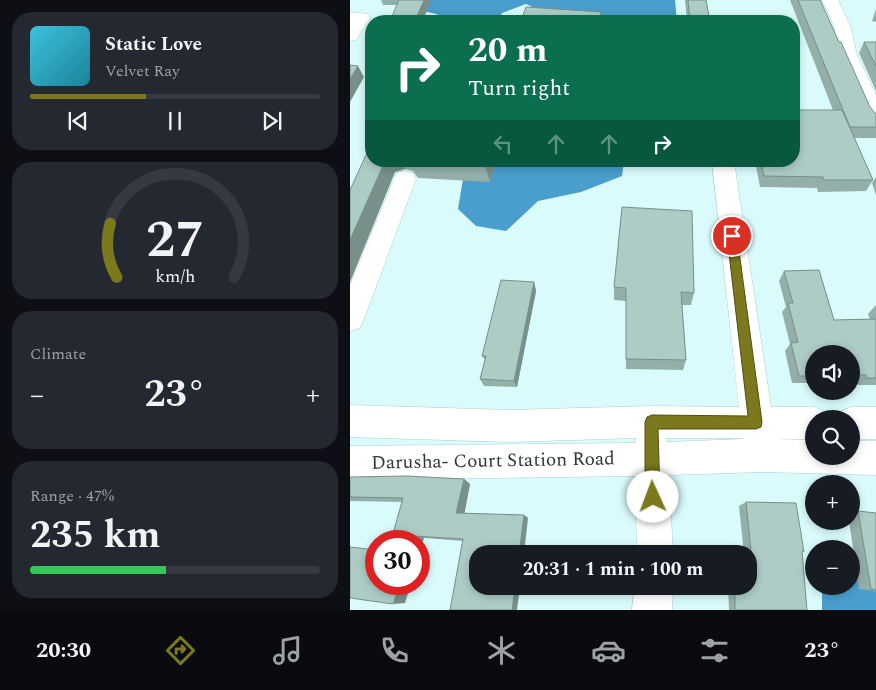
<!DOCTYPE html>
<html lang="en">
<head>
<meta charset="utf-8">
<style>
  :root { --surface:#171b24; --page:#242831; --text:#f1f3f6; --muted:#9ea1a6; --line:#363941; --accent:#7b781d }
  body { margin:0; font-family:Spectral,serif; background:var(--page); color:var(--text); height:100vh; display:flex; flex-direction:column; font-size:19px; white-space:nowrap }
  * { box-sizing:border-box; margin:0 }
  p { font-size:16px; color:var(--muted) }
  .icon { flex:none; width:28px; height:28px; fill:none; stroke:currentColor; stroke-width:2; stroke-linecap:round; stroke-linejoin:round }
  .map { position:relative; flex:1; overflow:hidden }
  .sheet { display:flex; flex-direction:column; gap:12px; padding:12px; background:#0d0f14; width:350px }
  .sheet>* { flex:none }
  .banner { position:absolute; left:15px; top:15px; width:435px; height:152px; border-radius:20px; box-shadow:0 2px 8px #0003; background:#0b6e4f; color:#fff; overflow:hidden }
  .fabs { position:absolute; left:455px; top:345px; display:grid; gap:10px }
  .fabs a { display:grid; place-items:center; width:55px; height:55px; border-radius:50%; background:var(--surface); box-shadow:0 2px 8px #0003; font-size:25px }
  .speed { position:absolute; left:15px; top:530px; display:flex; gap:10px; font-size:25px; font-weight:700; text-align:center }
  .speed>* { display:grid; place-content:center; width:65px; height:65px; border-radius:50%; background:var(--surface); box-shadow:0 2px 8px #0003; line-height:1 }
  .speed .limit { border:8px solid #d22; background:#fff; color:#111 }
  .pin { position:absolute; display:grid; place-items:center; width:42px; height:42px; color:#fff; margin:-21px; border:2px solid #fff; border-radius:50%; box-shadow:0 1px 5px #0007 }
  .me { position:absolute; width:55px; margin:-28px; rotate:358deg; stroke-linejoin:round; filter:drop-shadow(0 0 4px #0008) }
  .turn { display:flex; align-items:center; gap:18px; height:105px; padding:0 20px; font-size:22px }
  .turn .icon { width:65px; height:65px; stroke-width:2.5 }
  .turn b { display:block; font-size:35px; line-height:42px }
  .lanes { display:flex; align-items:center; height:48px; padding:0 20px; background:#0003; justify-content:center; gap:25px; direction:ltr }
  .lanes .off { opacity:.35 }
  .big { font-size:38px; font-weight:700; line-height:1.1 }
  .sheet .tile { flex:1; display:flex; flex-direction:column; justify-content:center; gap:8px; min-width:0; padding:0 18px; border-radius:20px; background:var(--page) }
  .sheet .dial { align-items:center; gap:0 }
  .dial svg { height:130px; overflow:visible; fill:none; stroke:var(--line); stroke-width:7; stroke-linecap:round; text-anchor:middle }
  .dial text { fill:var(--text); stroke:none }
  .song { display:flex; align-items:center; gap:15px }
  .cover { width:60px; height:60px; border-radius:8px; background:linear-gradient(135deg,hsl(190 70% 55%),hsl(190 70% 35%)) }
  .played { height:5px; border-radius:2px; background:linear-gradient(90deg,var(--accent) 40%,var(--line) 40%) }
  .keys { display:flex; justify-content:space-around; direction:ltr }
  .heat { display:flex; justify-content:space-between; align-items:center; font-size:28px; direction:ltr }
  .charge { height:8px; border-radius:4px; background:linear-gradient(90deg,#34c759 47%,var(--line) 0) }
  .trip { position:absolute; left:119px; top:545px; width:288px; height:50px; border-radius:20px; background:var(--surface); box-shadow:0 2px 8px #0003; font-weight:700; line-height:50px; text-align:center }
  .tab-bar { display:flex; height:80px; justify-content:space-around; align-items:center; background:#090b0e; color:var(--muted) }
  .tab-bar .icon { width:35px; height:35px }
  .tab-bar .selected { color:var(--accent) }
  .tab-bar b { font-size:22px; color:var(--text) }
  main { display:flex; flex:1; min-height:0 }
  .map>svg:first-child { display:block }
  .water { fill:#4a9ecd }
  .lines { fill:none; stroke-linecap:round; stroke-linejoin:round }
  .minor-casing { stroke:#aeced0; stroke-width:1 }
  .minor { fill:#fff; fill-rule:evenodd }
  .wall { fill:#94afa9 }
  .shaded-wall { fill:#788f8a }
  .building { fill:#acccc5; stroke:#788f8a }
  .route { fill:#7b781d; stroke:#504e13 }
  .labels { text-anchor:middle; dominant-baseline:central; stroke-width:4; stroke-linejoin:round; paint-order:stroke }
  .near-street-label { font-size:19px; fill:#2c393a; stroke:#fff }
</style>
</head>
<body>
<main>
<section class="sheet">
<div class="tile">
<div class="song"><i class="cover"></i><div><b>Static Love</b><p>Velvet Ray</p></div></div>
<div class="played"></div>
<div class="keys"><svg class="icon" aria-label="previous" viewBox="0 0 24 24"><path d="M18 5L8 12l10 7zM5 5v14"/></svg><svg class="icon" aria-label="pause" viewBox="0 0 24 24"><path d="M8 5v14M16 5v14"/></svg><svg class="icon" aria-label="next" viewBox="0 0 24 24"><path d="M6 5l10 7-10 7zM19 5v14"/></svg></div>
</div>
<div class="tile dial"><svg viewBox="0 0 100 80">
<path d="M14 69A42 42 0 1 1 86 69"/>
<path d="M14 69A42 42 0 0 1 10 36" stroke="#7b781d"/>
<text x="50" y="56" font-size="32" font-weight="700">27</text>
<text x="50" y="72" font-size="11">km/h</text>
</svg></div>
<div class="tile"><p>Climate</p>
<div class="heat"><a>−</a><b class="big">23°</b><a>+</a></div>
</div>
<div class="tile"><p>Range · 47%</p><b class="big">235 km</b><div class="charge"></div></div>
</section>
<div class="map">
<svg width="526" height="610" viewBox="0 0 526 610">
  <rect width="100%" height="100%" fill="#d9fbfc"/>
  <path class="water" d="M76,0H325L327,21H250L199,15L176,4L152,13L149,21H100L86,14L69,10Z
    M147,161H274L272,176L231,192L188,201L156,231L126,226L108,209L113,179L119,169Z
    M501,557L526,558V610H472V586H501Z"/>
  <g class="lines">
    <defs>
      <path id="minor" d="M472,0H488L500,25L507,55L526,95V123L519,122L516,117L489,55L484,25Z
        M0,12L18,14L20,18L6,40L0,41Z
        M362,161H384L421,407H464L475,412L478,419H464V439H425L464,440V456H501V441H526V475L412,472L319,475L323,554H287L285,476L0,480V446L285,443L286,438L159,442L0,437V405L159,410L301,406L389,407ZM316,438H393V439L317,442Z
        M55,171L63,173L66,179L14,319L10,328L0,331V285L44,179L47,173Z
        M501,407H526V439H501V419H487L490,412Z
        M285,586H323L322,610H282Z"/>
    </defs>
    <use href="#minor" class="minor-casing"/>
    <use href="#minor" class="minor"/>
  </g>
  <path class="wall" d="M31,0H81L47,5H33Z
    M335,0H356L360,21H337Z
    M440,0H470L489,42L520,107L525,113H526V138H504L523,180L516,191L468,192L467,188L410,187L405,161H444L483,110Z
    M526,9V22L522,21Z
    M514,42H526V91L509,53Z
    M21,161H146L140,182L68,178L63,171L55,169L45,172L0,282V190Z
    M526,177V195L522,183Z
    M434,271L484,320L520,319L518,314L526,305V385H508L507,383H501V354H464V383H442L435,351L440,344L432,312L436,307L429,281Z
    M184,282L186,291L167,387L134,386L130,379L135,360L132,356Z
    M264,287L344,293L341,305H332L336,360L333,370L276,369V301L264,300Z
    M0,477L114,479L120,484L114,513L174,515L178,518L113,541L74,538L41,541L52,502L0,501Z
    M396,502L452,552L457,610H379L378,586H398V554H394L389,506Z
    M508,511L526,513V591L509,589L499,521H501V513Z"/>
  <path class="shaded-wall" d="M74,0H81L73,21H65Z
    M251,12L252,21H249Z
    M8,66L14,77L0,102V79Z
    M35,161H52L55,169L45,172L0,282V240Z
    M136,161H146L140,182L135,166Z
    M184,282L186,291L167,387L164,381Z
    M114,479L120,484L114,516L106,513Z
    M174,515L178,518L174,554H169Z
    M64,536L74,538L69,555V541H62Z
    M50,584H61L55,603L43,604Z
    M165,586H170L167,610H162Z"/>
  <path class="building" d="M49,0H74L65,21H40Z
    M338,0H356L360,21H340Z
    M448,0H470L489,42H491L520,107L525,113H526V127H500Z
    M176,7L251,12L249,21H171Z
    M514,42H526V66Z
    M0,65L8,66L0,79Z
    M444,110H492L523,180H474L473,177L414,176L411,161H444Z
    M21,144V161H35L0,240V190Z
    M59,161H136L135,166L60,162Z
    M272,207L342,211L344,293L331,292L336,360L276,359V288L264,287Z
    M469,270L484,320L526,319V378H516V375H501V354H464V376H449L441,343L448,342L438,303H443L434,271Z
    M151,280L184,282L164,381L130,379L136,356H132Z
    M56,476L114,479L106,513L174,515L169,554H128V586H165L162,610H100L113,539L64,536L62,541H41L53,498L0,497V477Z
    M396,502L446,503L454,552L452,551L457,610H385V586H398V560H402Z
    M508,511L526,513V590L521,589Z
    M0,547L26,550V584H50L43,604L0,598Z"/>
  <path class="route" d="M382,232L387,236L412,422L411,427L406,429H308L310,497L308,502L303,504L298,502L295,497V422L297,417L302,415L398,416L377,236Z"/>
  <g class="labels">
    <g class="near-street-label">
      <text transform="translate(143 461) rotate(-1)">Darusha- Court Station Road</text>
    </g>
  </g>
</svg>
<div class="fabs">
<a><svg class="icon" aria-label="sound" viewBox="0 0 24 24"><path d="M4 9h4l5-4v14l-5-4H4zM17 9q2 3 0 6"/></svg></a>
<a><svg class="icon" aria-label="search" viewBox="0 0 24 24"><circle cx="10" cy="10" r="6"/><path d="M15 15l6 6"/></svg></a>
<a>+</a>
<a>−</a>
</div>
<div class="speed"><div class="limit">30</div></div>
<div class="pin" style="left:382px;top:236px;background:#d93025"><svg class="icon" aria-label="arrive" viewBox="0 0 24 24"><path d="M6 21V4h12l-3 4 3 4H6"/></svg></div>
<svg class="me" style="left:303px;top:497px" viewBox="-20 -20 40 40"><circle r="19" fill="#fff"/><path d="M0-13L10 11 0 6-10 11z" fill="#7b781d"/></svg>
<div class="trip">20:31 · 1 min · 100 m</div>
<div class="banner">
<div class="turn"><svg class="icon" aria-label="right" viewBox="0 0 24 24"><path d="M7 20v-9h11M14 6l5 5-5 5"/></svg><div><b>20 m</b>Turn right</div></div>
<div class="lanes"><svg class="icon off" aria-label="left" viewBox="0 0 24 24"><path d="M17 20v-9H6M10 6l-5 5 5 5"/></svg><svg class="icon off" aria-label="ahead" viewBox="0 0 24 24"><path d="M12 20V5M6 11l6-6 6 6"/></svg><svg class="icon off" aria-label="ahead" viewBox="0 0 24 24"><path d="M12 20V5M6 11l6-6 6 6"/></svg><svg class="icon" aria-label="right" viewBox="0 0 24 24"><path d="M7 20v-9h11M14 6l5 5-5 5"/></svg></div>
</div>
</div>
</main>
<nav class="tab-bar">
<b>20:30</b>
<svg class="icon selected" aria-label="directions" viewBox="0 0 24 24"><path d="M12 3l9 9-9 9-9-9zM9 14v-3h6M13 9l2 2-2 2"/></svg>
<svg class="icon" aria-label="music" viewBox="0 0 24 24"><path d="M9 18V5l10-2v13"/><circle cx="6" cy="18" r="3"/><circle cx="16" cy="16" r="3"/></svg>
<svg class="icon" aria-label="phone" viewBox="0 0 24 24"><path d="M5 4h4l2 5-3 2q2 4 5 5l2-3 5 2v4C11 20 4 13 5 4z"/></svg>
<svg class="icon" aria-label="climate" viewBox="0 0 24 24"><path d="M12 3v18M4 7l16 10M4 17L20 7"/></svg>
<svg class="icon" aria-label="car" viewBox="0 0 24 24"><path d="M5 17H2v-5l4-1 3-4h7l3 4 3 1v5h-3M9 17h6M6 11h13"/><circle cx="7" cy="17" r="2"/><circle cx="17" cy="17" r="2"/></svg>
<svg class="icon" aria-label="filters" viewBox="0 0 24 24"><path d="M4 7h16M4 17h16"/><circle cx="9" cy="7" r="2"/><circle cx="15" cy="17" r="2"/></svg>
<b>23°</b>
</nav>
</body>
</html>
